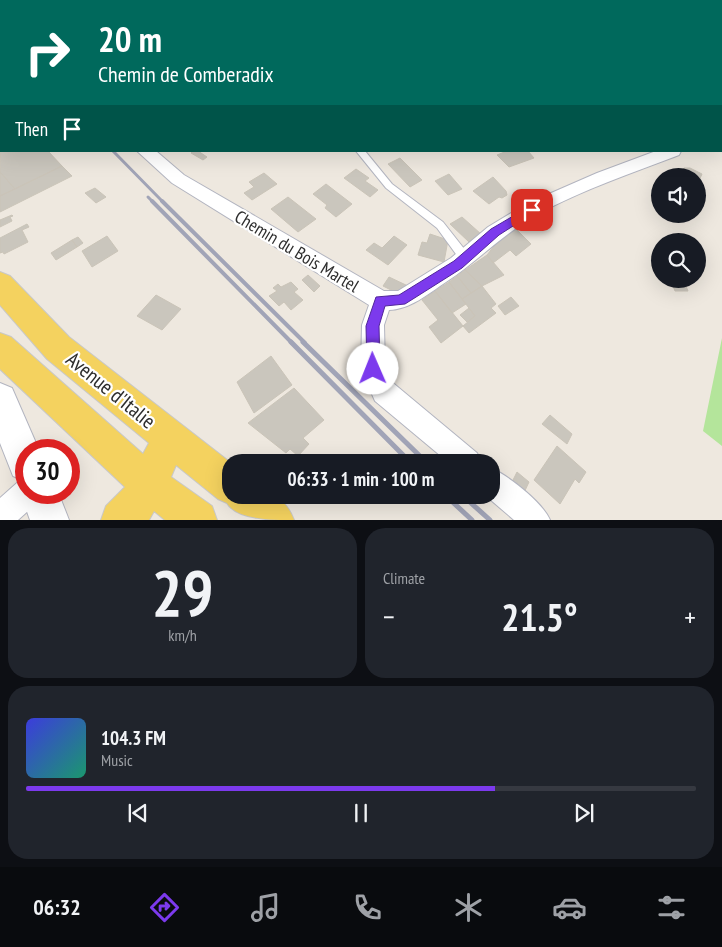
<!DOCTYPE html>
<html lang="en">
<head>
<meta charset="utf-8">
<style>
  :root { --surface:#171b24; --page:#20242c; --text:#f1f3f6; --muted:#9ea1a6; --line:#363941; --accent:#7c3aed }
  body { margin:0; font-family:"PT Sans Narrow",sans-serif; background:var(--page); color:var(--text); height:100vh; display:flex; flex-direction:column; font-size:19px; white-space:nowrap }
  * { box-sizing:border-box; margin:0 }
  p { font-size:16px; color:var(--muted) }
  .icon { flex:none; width:28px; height:28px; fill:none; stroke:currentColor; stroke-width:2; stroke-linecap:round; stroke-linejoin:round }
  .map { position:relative; height:520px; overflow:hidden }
  .panel { display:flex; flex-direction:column; gap:8px; padding:8px; background:#0d0f14; flex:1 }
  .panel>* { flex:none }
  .banner { position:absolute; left:0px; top:0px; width:722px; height:152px; box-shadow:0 5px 20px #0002; background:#00695c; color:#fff; overflow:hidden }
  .buttons { position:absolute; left:651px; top:168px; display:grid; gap:10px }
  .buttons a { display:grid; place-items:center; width:55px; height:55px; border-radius:50%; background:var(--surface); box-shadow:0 5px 20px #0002; font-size:25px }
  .speed { position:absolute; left:15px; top:439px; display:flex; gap:10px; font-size:25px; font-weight:700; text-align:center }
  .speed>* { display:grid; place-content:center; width:65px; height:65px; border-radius:50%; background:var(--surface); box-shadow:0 5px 20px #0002; line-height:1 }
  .speed .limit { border:8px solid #d22; background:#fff; color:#111 }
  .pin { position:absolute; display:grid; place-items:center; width:42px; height:42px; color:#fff; margin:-21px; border-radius:10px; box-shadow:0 2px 8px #0006 }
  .me { position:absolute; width:55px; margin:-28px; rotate:359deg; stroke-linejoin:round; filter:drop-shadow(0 0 4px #0008) }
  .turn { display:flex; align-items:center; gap:18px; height:105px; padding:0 15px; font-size:22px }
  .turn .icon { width:65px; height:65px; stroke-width:2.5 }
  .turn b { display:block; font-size:35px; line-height:42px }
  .then { display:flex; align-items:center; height:48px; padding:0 15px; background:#0003; gap:10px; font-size:19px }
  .big { font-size:38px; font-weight:700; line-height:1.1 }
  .panel .card { flex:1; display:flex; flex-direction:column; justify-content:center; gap:8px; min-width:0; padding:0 18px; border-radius:20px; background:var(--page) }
  .panel .dial { align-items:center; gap:0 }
  .dial b { font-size:65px; line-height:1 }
  .song { display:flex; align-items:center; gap:15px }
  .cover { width:60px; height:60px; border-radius:8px; background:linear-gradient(135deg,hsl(240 70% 55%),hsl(160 70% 35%)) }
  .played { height:5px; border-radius:2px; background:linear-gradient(90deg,var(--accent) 70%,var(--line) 70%) }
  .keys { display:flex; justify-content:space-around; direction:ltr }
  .heat { display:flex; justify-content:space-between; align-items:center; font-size:28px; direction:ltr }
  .panel .tiles { flex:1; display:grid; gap:8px; grid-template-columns:1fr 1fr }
  .card:last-child { grid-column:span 2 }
  .trip { position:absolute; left:222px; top:454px; width:278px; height:50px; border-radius:20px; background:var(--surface); box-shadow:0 5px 20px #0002; font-weight:700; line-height:50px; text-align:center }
  .dock { display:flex; height:80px; justify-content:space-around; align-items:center; background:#090b0e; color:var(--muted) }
  .dock .icon { width:35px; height:35px }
  .dock .selected { color:var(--accent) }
  .dock b { font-size:22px; color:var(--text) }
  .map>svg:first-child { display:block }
  .green { fill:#b4e59b }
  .building { fill:#cac6bd; stroke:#cac4b8 }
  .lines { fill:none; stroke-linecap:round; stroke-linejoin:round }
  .lane-casing { stroke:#b3b5c0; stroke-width:2 }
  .street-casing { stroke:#b3b5c0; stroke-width:2 }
  .secondary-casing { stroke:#b3b5c0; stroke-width:2 }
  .primary-casing { stroke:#c8c8c8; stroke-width:2 }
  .path { stroke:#c8c8c8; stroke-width:2; stroke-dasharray:2.5 2; stroke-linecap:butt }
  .lane { fill:#fff; fill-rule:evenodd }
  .street { fill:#fff; fill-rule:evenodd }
  .secondary { fill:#fff; fill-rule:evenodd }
  .primary { fill:#f4d25f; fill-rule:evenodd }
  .rail-far2 { stroke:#a1a4b7; stroke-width:3 }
  .rail-far1 { stroke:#a1a4b7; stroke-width:4 }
  .rail { stroke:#a1a4b7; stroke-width:5 }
  .route { fill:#7c3aed; stroke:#51269a }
  .labels { text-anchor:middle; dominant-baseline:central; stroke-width:4.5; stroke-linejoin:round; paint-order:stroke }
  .street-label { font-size:18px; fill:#2d2d2d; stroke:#fff }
  .near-street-label { font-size:21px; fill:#2d2d2d; stroke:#fff }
</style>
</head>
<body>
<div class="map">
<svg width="722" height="520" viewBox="0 0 722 520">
  <rect width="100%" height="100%" fill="#eee8df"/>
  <path class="green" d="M158,0H478L481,1H159Z
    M545,0H722V43L721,1H530Z
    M722,338V446L703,431Z"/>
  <path class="building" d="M1,137V151H48L62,166L15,189L0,172Z
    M193,151H198L207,157L203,160L191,153Z
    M507,151H528L534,158L509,167L497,155Z
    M400,158L422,180L410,187L388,164Z
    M62,166L72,176L0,212V196Z
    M684,168H690L702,174L698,183V176H679Z
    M356,169L369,178L365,181L378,190L370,197L344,178Z
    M0,172L15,189L0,196Z
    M264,173L277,184L252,200L244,193L254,187L249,182Z
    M449,174L462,189L448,195L435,181Z
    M493,177L506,191L507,195L502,198L499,197L489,204L473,191Z
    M326,184L352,204L336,217L325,208L327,205L313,194Z
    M95,188L106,197L96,203L85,193Z
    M288,197L316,219L298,232L271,209Z
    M12,215L13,216L10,217L12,221L0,227V220Z
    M462,217L481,234L469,242L450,224Z
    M27,224L29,227L22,230L28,242L4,254L3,252L0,253V238Z
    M515,228L531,244L516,256L510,250L493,263L487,255L502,236Z
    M430,234L448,240L444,262L418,255L422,242L427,243Z
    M107,236L118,251L92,267L82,251Z
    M394,236L407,245L388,265L366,250L374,243L382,248Z
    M78,237L83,243L77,247L72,240Z
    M72,240L77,247L56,260L51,253Z
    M487,255L504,275L482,286L465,270Z
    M465,270L482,286L471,293L457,276Z
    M308,275L320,286L314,292L302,280Z
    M457,276L471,293L462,299L449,282Z
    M389,277L408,286L397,293L383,286Z
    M670,279H683L688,291H675Z
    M291,282L298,289L294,292L303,300L291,310L284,302L279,306L269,296L277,291L273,288L278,284L281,287Z
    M449,282L466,304L452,313L435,291Z
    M482,286L496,304L491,308L496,313L469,333L463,326L475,316L462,299Z
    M435,291L463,326L441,343L429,327L438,320L422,300Z
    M156,295L181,309L162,330L137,316Z
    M511,297L519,306L505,315L498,306Z
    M469,308L475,316L467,322L460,315Z
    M271,356L292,385L254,413L237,382Z
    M294,388L324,420L303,438L309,444L298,456L290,449L286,453L248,423Z
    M550,415L572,434L567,444L542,424Z
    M557,446L586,472L579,483L575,479L560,504L534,480Z
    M517,472L529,482L522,497L510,486Z"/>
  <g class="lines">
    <defs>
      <path id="lane" d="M113,0H121L122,1H114Z
        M139,0H146L147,1H140Z
        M356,151H365L392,184L443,222L469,255L470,258L469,261H461L437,228L386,188Z"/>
      <path id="street" d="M599,0H614L615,1H600Z
        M0,14L1,15V23L0,22Z
        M721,49H722V57H721Z
        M1,96V106L0,107V97Z
        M721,121H722V131H721Z
        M137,151H156L184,175L384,291H398L451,258L488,227L526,204L597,173L656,151H681L679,155C632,173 582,190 538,214C504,233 478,261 446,282C428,294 411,309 389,310L384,325L385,368L393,383L477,453L481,462H448L375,401L361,369L362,325L369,305L172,183Z
        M491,468C509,476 543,503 550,520H514L485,495H491Z
        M26,479V492H42L38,502L18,520H0V498L18,482Z"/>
      <path id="secondary" d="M0,383L12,388L39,450H26V492H58L69,520H30L20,492L25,481L13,476L0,443Z"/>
      <path id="primary" d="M0,272L10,276L69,337L231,463V495C261,495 281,487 294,520C273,520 237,520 227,503L218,499L176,465L171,477L212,506L217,520H165L154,511L149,520H101L106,506L125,487L0,369V333L11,337L143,454L149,443L47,359L0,305Z"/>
    </defs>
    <use href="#lane" class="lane-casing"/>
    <use href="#street" class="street-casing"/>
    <use href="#secondary" class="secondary-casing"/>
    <use href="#primary" class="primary-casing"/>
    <path class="path" d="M395,0L397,1"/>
    <use href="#lane" class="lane"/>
    <use href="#street" class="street"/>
    <use href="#secondary" class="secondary"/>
    <use href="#primary" class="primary"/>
    <path class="rail-far2" d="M113,151L163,202
      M148,197L153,202"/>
    <path class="rail-far1" d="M152,201L292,343
      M162,201L305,343"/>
    <path class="rail" d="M291,342L410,462
      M303,342L426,462
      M445,495L472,520
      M462,495L490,520"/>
  </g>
  <path class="route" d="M532,205L535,207L537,210L535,212L499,235L462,268L405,304L385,306L379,326L380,369L378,374L373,376L369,374L367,369L366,326L376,297L399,295L454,261L491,229Z"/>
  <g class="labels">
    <g class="street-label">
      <text transform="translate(297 251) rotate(31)">Chemin du Bois Martel</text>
    </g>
    <g class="near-street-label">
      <text transform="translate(111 390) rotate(39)">Avenue d'Italie</text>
    </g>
  </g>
</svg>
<div class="buttons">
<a><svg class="icon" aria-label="sound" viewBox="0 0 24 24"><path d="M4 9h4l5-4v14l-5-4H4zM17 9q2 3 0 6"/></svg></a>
<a><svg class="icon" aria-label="search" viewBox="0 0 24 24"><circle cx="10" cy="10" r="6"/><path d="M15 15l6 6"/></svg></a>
</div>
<div class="speed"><div class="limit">30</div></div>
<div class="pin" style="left:532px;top:210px;background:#d93025"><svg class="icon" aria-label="arrive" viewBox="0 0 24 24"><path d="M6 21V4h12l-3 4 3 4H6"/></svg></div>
<svg class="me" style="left:373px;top:369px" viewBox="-20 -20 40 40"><circle r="19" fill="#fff"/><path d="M0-13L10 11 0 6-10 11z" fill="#7c3aed"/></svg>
<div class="trip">06:33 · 1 min · 100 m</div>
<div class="banner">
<div class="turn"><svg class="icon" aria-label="right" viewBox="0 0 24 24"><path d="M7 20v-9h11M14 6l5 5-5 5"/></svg><div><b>20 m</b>Chemin de Comberadix</div></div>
<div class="then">Then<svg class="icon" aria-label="arrive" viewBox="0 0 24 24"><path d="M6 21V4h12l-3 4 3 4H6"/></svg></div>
</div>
</div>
<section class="panel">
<div class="tiles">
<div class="card dial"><b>29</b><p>km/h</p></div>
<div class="card"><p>Climate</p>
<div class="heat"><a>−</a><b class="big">21.5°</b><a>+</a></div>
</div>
<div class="card">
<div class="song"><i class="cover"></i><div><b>104.3 FM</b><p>Music</p></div></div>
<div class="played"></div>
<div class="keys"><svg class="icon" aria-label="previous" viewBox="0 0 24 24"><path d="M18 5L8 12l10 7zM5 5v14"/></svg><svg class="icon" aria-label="pause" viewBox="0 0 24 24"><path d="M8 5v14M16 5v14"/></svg><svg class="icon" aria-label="next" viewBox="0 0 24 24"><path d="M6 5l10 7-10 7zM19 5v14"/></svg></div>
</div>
</div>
</section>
<nav class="dock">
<b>06:32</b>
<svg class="icon selected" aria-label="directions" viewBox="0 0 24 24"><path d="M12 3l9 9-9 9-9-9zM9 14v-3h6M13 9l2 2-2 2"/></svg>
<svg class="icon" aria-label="music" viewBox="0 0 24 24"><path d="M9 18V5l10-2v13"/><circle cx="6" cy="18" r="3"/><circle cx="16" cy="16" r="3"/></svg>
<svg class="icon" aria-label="phone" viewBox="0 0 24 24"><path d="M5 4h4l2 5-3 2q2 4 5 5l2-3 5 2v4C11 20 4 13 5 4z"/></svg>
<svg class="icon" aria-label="climate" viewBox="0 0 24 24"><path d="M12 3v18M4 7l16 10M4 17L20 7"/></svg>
<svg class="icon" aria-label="car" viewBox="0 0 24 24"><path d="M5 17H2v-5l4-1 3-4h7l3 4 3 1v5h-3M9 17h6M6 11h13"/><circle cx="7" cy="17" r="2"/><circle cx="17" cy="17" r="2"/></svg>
<svg class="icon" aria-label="filters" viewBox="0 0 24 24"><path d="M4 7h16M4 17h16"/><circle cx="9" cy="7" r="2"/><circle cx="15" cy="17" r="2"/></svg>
</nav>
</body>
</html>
